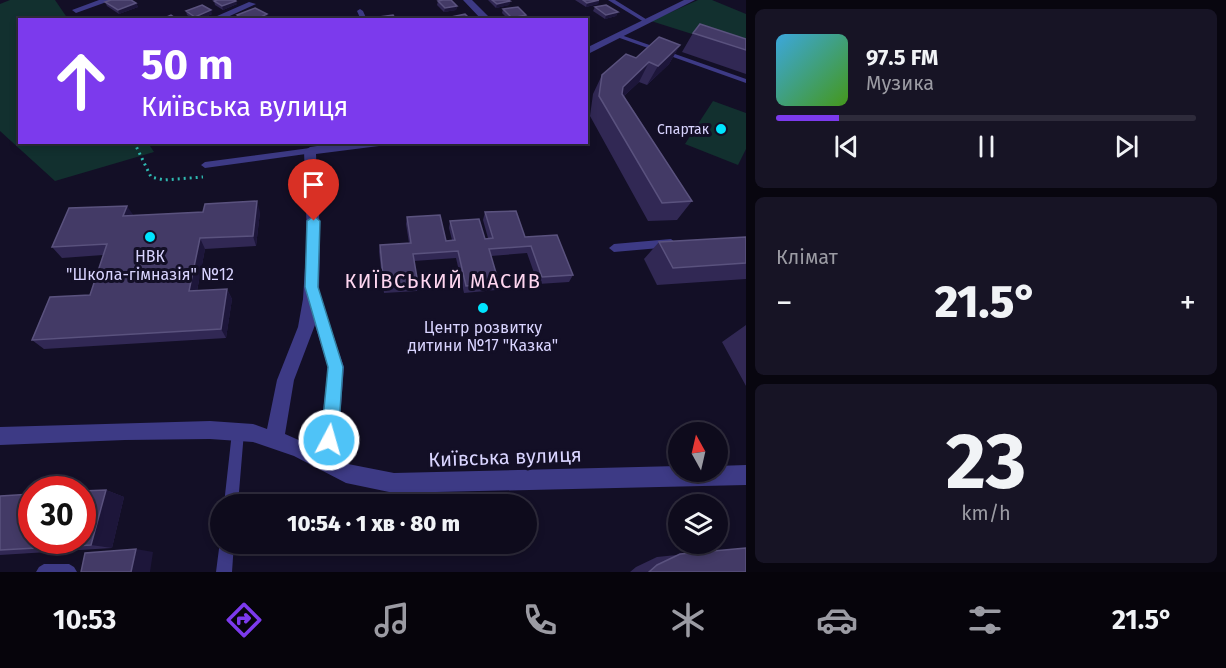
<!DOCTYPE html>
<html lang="uk">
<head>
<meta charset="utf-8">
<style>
  :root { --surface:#0e0b1c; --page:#171425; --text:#f1f3f6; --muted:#9b9ba3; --line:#2e2b3b; --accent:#7c3aed }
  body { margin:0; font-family:"Fira Sans",sans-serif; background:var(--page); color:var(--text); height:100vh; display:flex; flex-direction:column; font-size:22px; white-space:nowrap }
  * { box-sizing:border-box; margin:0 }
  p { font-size:20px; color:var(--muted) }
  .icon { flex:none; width:33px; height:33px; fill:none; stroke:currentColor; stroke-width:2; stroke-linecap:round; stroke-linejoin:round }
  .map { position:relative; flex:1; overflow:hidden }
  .side { display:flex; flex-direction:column; gap:9px; padding:9px; background:#08060f; width:480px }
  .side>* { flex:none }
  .guide { position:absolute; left:18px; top:18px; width:570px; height:126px; border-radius:0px; box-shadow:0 3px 9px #0003,0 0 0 2px var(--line); background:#7c3aed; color:#fff; overflow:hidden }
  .needle { width:39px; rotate:352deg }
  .fabs { position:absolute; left:668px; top:422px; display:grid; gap:12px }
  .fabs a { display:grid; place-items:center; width:60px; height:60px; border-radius:50%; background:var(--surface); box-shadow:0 3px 9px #0003,0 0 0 2px var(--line); font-size:30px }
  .speed { position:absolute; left:18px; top:476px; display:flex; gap:12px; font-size:30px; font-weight:700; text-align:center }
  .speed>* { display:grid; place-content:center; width:78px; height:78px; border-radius:50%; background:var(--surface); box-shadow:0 3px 9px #0003,0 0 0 2px var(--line); line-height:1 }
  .speed .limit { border:9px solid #d22; background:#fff; color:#111 }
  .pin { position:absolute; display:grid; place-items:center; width:51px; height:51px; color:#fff; margin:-62px -26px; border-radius:50% 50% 50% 0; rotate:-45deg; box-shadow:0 0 6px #0007 }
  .pin .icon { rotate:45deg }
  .me { position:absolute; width:66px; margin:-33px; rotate:6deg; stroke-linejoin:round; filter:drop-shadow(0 0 4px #0008) }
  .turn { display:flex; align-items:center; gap:21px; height:126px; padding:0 24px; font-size:27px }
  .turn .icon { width:78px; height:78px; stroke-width:2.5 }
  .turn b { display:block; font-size:42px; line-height:51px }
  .big { font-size:45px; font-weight:800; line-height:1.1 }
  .side .widget { flex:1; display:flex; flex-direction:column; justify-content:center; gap:9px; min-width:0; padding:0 21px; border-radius:9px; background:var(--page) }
  .side .dial { align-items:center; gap:0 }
  .dial b { font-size:78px; line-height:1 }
  .song { display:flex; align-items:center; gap:18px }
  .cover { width:72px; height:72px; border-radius:9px; background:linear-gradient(135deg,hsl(200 70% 55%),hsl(100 70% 35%)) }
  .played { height:6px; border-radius:3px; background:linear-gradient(90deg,var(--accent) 15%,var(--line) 15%) }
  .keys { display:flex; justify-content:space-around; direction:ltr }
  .heat { display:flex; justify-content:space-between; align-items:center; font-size:33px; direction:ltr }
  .trip { position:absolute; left:210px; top:494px; width:327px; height:60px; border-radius:30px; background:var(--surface); box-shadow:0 3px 9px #0003,0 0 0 2px var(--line); font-weight:800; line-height:60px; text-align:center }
  .tab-bar { display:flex; height:96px; justify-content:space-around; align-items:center; background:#06040b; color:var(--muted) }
  .tab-bar .icon { width:42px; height:42px }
  .tab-bar .current { color:var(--accent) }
  .tab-bar b { font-size:27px; color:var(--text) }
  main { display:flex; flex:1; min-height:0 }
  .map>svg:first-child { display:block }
  .green { fill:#12302f }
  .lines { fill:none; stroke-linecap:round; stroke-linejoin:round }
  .path { stroke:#2fb8b0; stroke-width:3; stroke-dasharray:2 4; stroke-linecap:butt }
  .service { fill:#3d3a85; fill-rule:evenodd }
  .minor { fill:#3d3a85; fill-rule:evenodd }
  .wall { fill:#312854 }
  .shaded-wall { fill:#1d163a }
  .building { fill:#433a66; stroke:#5a527e; stroke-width:1.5 }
  .route { fill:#4fc3f7; stroke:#337fa1; stroke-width:1.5 }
  .poi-dot { fill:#00e5ff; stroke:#130f26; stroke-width:2 }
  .labels { text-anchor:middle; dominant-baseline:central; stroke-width:6; stroke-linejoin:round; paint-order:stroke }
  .far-poi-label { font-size:14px; fill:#d9d4ff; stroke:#130f26; text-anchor:end }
  .poi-label { font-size:16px; fill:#d9d4ff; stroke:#130f26 }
  .quarter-label { font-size:20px; letter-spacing:1.5px; fill:#ffd6f0; stroke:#130f26 }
  .near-street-label { font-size:20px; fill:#d9d4ff; stroke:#130f26 }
</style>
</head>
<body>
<main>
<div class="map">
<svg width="746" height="572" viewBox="0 0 746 572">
  <rect width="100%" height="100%" fill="#130f26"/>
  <path class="green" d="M10,0H55L68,19L20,20V142L148,143L154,152L55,181L0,131V4Z
    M698,0H712L746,14V51L651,21Z
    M713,101L746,113V149L738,165L685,144Z"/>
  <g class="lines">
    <path class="path" d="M134,142L151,177L164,180L203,177"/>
    <path class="service" d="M608,0H615L649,21L644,22Z
      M360,9L363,11L367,20H361L357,11Z
      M617,35H621L746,79V83L617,37Z
      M310,148L314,151L313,153L205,168L201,165L205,162Z
      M671,239L676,243L671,247L614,252L609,248L614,244Z
      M238,426L243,427L244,432L238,504H224L232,432L233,427Z
      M220,541V543H234L232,572H216Z
      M44,564H69L74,567L77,572H36L39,567Z"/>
    <path class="minor" d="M99,0H112L76,13L72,10Z
      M463,0H472L492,20H482Z
      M684,0H695L586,55V48Z
      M249,2L256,4L221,20H208Z
      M346,142H385L379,146L316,154L320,236L319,293L344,367L337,458L348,464L394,473L678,466V471H717V466L746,465V485L394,493L346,483L294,456L253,442L210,439L125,440L0,445V427L210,421L253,424L267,429L277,380L298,327L303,299L307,236L304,151L310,147ZM315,325L328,367L319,449L285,434L294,380Z"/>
  </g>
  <path class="wall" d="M488,0H508L510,1L509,5L496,8Z
    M575,0H599L598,4L586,7Z
    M214,1L237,4L223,10L215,5Z
    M438,1L457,6L456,10L444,12L437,5Z
    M105,2L136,3L138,7L119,14L107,6Z
    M595,7L618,12L616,16L605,19L593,11Z
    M503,9L525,19L509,20L502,13Z
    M186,11L212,14L198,20H195L187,15Z
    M237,15L268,18L265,20H239L238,19Z
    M693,33L746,39V74L682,52Z
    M680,45L669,64L647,85L639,82L624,96L692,201L677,220L648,221L590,116L593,94L602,75L636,58Z
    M260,212L256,246L205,249L197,291L227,289L232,299L226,338L44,349L32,340L90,295L103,255L62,258L52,247L133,215Z
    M485,212L525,237L573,275L569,282L538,284L527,253L491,256L499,283L496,290L464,293L456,258L414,261L418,284L417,291L384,293L379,252L380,245L409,243L406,224L407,217L446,241L452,240L449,228L450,221L485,239L488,238L483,220Z
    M746,237V279L657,285L644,259L659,242Z
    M746,325V386L722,342Z
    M106,490L124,497L112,548L0,555V496Z
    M746,548V572H630L636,567L657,557Z"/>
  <path class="shaded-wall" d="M599,0L598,4L586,7L587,3Z
    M236,1L237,4L223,10L222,6Z
    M510,1L509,5L496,8L497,4Z
    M136,3L138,7L119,14L118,10Z
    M457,6L456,10L444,12L445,8Z
    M211,10L212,14L198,20H196L195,17Z
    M618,12L616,16L605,19L606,15Z
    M267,14L268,18L265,20H255Z
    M526,15L525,19L511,20L512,18Z
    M680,45L669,64L647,85L658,66Z
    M649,62L639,82L613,106L623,87Z
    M257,201L260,212L256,246L253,236Z
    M127,206L134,216H123Z
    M200,238L205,249L195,301L189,291Z
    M227,289L232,299L226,338L221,329Z
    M106,490L124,497L112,548L91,545Z
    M136,549L153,552L150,572H131Z"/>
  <path class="building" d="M111,0H131L136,3L118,10L105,2Z
    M217,0H235L236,1L222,6L214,1Z
    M443,0H451L457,6L445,8L438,1Z
    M492,0H508L510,1L497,4Z
    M583,0H599L587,3Z
    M202,5L211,10L195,17L186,11Z
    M606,5L618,12L606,15L595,7Z
    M518,7L526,15L512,18L503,9Z
    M255,8L267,14L255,20H245L237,15Z
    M465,14L471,20H453L451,17Z
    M171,15L178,20H160Z
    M393,15L396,20H379L378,17Z
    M700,24L746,39V50L693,33Z
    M659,37L680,45L658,66L649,62L623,87L622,94L692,201L662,203L599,96L602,75L626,54L636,58Z
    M257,201L253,236L200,238L189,291L227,289L221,329L32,340L50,297L90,295L107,244L52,247L69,208L127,206L123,216L203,212L205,204Z
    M516,211L525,237L557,235L573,275L542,277L531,246L489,249L499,283L466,286L458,251L413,254L418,284L384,286L380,245L411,243L407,217L440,215L446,241L455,240L450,221L479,219L485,239L493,238L485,212Z
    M746,237V263L673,268L659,242Z
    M106,490L91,545L0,550V496L32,494V540H82V491Z
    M746,548V572H649L657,565L680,554Z
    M136,549L131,572H81L85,553Z"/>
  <path class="route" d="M314,216L320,221L318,287L343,367L338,440L335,446L329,448L323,446L321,440L328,367L305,287L307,221Z"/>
  <g class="poi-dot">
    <circle cx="721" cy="129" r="6"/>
    <circle cx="150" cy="237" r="6"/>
    <circle cx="483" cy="308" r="6"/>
  </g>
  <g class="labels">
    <g class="far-poi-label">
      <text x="709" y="129">Спартак</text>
    </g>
    <g class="poi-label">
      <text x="150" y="256">НВК<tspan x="150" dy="18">"Школа-гімназія" №12</tspan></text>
      <text x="483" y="327">Центр розвитку<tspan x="483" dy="18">дитини №17 "Казка"</tspan></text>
    </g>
    <g class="quarter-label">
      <text x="443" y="281">КИЇВСЬКИЙ МАСИВ</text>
    </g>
    <g class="near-street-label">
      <text transform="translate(505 457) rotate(-2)">Київська вулиця</text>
    </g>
  </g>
</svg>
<div class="fabs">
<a><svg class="needle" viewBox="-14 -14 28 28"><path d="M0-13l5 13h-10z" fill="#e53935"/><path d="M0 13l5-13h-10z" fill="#9b9ba3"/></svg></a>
<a><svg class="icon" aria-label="layers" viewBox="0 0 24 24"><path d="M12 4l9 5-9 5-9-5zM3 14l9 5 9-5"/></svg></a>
</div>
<div class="speed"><div class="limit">30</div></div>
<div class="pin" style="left:314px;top:221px;background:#d93025"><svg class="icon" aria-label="arrive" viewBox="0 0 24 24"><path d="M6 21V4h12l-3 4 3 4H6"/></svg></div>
<svg class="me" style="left:329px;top:440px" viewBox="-20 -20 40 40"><circle r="17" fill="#4fc3f7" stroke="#fff" stroke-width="3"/><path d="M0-11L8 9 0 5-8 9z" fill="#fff"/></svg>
<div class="trip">10:54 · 1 хв · 80 m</div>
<div class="guide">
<div class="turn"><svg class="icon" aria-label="ahead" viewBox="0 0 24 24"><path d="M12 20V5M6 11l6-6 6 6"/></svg><div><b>50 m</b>Київська вулиця</div></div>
</div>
</div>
<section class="side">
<div class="widget">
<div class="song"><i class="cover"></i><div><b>97.5 FM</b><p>Музика</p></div></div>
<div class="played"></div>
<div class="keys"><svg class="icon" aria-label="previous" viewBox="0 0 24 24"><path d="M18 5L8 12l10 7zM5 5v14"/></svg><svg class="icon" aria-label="pause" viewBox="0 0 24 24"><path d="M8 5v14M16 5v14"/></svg><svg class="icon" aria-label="next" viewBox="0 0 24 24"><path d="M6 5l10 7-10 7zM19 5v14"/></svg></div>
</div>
<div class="widget"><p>Клімат</p>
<div class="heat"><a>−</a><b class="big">21.5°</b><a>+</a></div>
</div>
<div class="widget dial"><b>23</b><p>km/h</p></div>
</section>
</main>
<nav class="tab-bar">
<b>10:53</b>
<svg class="icon current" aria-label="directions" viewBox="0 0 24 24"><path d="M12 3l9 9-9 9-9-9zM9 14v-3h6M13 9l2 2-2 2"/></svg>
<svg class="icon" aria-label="music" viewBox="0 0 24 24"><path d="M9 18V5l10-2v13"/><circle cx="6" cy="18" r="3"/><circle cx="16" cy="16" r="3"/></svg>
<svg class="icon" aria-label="phone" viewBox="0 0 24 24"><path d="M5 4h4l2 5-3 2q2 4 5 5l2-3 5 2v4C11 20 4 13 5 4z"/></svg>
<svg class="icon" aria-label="climate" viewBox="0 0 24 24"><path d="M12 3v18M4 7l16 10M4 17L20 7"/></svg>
<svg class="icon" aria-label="car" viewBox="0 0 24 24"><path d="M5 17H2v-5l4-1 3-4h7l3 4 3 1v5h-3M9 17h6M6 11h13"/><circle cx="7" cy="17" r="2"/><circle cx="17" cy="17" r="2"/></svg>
<svg class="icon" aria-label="filters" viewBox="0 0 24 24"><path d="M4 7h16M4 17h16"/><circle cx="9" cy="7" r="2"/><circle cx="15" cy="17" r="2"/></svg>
<b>21.5°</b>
</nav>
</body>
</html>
